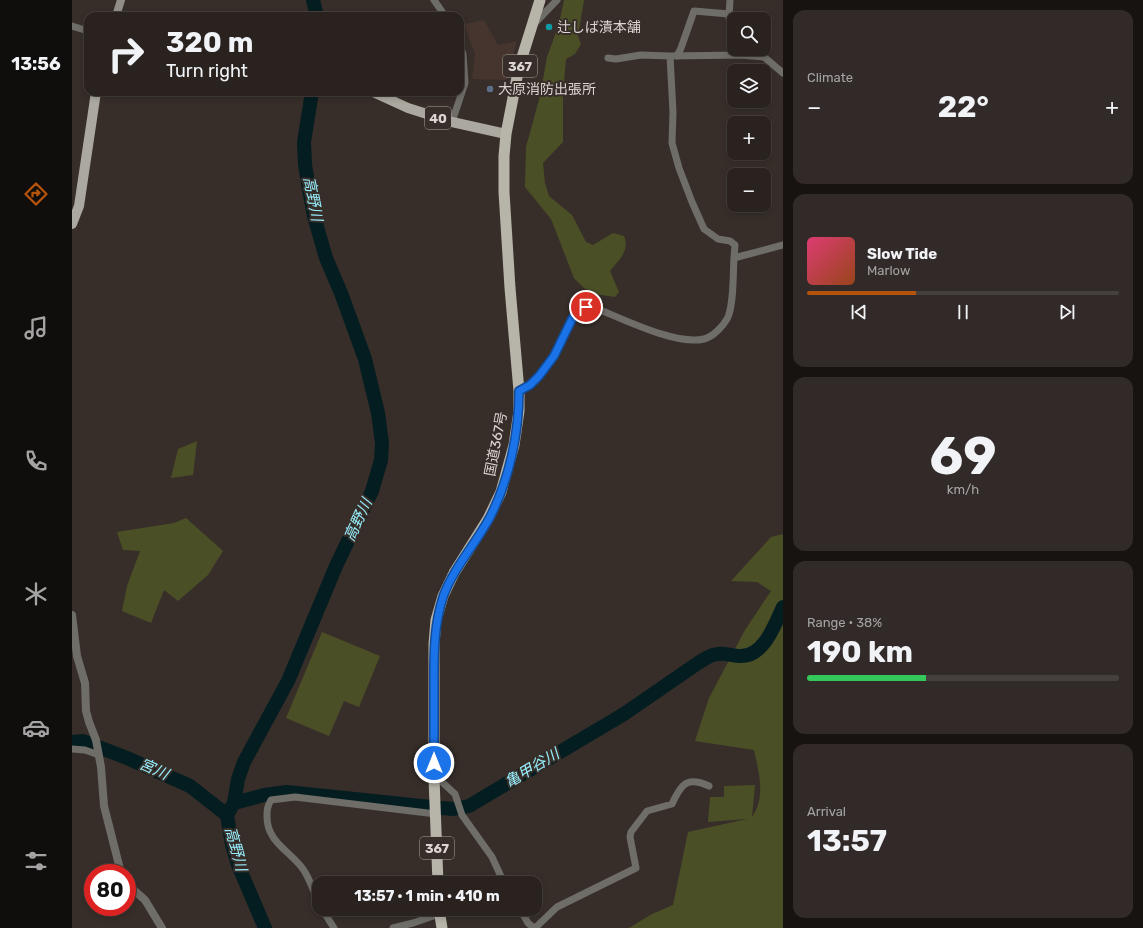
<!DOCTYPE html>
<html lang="en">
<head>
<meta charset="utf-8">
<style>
  :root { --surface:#29221f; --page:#312a28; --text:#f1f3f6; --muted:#a5a4a4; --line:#453f3d; --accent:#b45309 }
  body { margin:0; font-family:Rubik,"Noto Sans JP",sans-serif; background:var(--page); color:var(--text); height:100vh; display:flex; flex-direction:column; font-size:15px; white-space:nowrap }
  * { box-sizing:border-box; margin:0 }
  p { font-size:13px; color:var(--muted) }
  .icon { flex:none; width:22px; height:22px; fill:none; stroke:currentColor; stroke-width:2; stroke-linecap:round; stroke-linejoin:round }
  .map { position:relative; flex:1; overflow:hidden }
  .side { display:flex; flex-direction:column; gap:10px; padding:10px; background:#171311; width:360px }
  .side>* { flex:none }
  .hud { position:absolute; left:12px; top:12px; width:380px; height:84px; border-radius:12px; box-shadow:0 2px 6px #0003,0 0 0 1px var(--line); background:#29221f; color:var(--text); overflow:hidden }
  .tools { position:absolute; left:655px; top:12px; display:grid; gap:8px }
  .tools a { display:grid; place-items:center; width:44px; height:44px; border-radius:8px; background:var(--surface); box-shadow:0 2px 6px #0003,0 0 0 1px var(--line); font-size:20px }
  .speed { position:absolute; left:12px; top:864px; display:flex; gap:8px; font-size:20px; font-weight:700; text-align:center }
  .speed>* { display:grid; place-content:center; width:52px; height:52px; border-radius:50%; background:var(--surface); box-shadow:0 2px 6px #0003,0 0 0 1px var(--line); line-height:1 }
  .speed .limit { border:6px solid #d22; background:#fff; color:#111 }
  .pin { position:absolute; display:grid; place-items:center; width:34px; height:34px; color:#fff; margin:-17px; border:2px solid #fff; border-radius:50%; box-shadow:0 1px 4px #0007 }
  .me { position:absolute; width:44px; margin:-22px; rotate:0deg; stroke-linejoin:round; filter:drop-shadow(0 0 3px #0008) }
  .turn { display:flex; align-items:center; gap:14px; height:84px; padding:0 16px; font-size:18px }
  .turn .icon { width:52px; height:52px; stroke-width:2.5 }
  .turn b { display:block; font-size:28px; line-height:34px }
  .big { font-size:30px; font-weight:700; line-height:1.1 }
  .side .tile { flex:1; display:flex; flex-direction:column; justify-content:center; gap:6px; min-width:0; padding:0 14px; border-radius:12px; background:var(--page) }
  .side .dial { align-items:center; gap:0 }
  .dial b { font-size:52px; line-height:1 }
  .song { display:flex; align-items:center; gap:12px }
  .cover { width:48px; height:48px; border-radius:6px; background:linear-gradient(135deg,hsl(340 70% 55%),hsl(20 70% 35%)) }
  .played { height:4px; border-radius:2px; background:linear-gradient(90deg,var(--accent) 35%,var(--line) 35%) }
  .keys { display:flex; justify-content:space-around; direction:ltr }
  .heat { display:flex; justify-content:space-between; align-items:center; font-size:22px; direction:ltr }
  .charge { height:6px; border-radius:3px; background:linear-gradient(90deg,#34c759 38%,var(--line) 0) }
  .trip { position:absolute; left:240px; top:876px; width:230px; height:40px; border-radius:12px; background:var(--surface); box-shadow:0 2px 6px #0003,0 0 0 1px var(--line); font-weight:700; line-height:40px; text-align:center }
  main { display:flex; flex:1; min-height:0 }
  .dock { display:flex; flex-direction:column; width:72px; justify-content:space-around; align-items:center; background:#100e0c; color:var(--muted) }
  .dock .icon { width:28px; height:28px }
  .dock .on { color:var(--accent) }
  .dock b { font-size:18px; color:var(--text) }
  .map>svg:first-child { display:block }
  .built { fill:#45352e }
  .green { fill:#4b4f26 }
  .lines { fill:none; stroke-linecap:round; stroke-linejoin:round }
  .river { stroke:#041d21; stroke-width:14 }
  .minor { stroke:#6e6d68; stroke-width:7 }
  .tertiary { stroke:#6e6d68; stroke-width:8 }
  .secondary { stroke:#908e87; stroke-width:8 }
  .primary { stroke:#aba89f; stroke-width:10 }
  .trunk { stroke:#b7b4aa; stroke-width:11 }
  .route-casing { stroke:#114b97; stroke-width:10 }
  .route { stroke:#1a73e8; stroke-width:7 }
  .culture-dot { fill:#0f9aa8; stroke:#372e29; stroke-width:1.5 }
  .service-dot { fill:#5c6f8a; stroke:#372e29; stroke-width:1.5 }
  .labels { text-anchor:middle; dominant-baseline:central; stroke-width:4; stroke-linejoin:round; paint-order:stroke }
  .shield { fill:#372e29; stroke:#aaa39f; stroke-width:1 }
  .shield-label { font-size:13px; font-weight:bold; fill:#dbd5d2 }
  .poi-label { font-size:14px; fill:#dbd5d2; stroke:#372e29; text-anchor:start }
  .street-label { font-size:14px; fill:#dbd5d2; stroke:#372e29 }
  .water-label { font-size:15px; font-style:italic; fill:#97effe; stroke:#372e29 }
</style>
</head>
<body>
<main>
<nav class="dock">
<b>13:56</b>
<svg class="icon on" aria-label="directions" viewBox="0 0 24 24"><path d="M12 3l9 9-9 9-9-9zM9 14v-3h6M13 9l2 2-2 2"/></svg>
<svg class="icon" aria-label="music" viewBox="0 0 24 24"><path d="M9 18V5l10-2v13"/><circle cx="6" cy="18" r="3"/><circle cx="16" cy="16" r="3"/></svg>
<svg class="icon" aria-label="phone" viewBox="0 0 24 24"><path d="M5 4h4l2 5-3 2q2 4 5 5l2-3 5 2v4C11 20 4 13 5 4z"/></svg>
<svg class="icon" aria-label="climate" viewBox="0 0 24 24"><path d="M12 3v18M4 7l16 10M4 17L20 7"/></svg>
<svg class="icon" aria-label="car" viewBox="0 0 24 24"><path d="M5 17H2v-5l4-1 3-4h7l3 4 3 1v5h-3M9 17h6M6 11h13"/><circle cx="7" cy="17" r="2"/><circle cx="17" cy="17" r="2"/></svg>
<svg class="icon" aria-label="filters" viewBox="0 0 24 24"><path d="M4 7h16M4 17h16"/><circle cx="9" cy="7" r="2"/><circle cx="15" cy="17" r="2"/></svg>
</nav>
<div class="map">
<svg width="711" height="928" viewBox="0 0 711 928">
  <rect width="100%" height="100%" fill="#372e29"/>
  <path class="built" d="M412,20L426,45L445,41L434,80L400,79L403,54L392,24Z"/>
  <path class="green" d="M492,0H512L506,36L509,44L503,54L494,59L491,94V142L471,163L473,183L477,196L500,215L514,242L521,245L541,233L552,236C558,252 547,259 538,271L547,292L543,297L523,294L512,288L502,278L479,219L453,187L454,147L468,96L475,57L487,24Z
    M125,441L121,475L99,478L106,449Z
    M114,518L151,551L136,575L106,601L92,590L79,623L50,611L55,586L68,551L51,550L45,532L102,523Z
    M711,534V928H557L580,914L601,905L616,832L675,819L636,822L638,797H652V786L683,785L680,817C694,797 687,773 682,750L623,741L637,698L673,630L699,591L685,582L659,581L699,537Z
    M250,632L308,656L287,707L272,701L257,736L214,718Z"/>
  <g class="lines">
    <path class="river" d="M241,0L245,16
      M0,742L11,741L55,758L118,786L155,815
      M162,803L192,795L215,792L369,808L382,809L397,806L552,714L626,663C633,659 639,654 646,654C653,653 661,656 668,656C692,657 703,624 711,607
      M193,928L166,865L160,845L155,815L162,803L166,779L172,762L216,681L264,566L300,491L309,460L310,443L306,413L293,359L269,293L254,258L242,216L237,190L233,164L232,142L240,92"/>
    <path class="minor" d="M362,0L373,16
      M658,0L657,18L662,35
      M463,23L485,0
      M0,26L16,31
      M598,56L601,112L600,143L607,168L620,202L632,229L646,239L658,241L663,245L662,258
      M605,56L609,48L622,11L657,14
      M536,58L544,59L569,55L598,56L669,55L692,57L711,73
      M380,122L393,83L391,54L388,45
      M447,391L458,385L482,356L500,319L505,312L514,307H521C549,318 604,346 632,339C641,337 651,326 655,319C662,307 661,272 662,258L711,245
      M0,749L13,750L27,755
      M362,778L370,782L383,794L390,815L420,857L432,883
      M247,902C241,891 238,879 231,869C218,851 195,842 195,817C195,810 195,807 199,800L223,797L364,814
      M250,909L262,928
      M448,909L456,923L462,928
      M321,928L341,923L367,914
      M463,928L485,907L564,868L558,837L559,832L575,811L600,804C609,784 615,776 637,786"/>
    <path class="tertiary" d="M0,615L5,656L13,683L14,711L17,722L24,740L29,767L32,806L49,873
      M55,884L73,900L90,928"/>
    <path class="secondary" d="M44,16L49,0"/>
    <path class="primary" d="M301,92L336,108L380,122L434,134
      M0,224L7,206L24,92"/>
    <path class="trunk" d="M366,883L362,778V644L364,620L371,596L382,573L416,519L429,492L442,445L447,411V391L438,288L432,192V156L434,134L447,67L468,0
      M367,909L370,928"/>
  </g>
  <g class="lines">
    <defs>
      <path id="route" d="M362,763C362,739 362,714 362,690C362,659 361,628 371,597C381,569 402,546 417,519C437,481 447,434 447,391L458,385L467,376L482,356L500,319L505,312L514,307"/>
    </defs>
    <use href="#route" class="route-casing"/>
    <use href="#route" class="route"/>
  </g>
  <circle class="culture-dot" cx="477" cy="27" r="4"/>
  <circle class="service-dot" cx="418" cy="89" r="4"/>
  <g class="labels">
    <g class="shield">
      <rect x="431" y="55" width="34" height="22" rx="3"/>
      <rect x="353" y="107" width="26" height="22" rx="3"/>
      <rect x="348" y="837" width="34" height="22" rx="3"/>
    </g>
    <g class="shield-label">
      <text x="448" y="66">367</text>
      <text x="366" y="118">40</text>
      <text x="365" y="848">367</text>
    </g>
    <g class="poi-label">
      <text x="485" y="27">辻しば漬本舗</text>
      <text x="426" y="89">大原消防出張所</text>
    </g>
    <g class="street-label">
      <text transform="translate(424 444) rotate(-79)">国道367号</text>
    </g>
    <g class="water-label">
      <text transform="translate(241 199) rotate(79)">高野川</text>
      <text transform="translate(286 520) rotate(-65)">高野川</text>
      <text transform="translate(460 768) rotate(-31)">亀甲谷川</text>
      <text transform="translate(82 769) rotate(24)">宮川</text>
      <text transform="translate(164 849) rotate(75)">高野川</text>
    </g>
  </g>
</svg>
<div class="tools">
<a><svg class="icon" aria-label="search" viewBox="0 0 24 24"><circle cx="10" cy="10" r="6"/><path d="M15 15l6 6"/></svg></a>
<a><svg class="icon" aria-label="layers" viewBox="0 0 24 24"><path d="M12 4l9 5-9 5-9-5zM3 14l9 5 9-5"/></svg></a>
<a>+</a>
<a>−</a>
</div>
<div class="speed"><div class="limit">80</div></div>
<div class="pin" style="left:514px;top:307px;background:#d93025"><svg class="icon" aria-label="arrive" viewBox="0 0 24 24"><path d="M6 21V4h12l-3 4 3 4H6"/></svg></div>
<svg class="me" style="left:362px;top:763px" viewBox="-20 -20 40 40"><circle r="17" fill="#1a73e8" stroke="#fff" stroke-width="3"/><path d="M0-11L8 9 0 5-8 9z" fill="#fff"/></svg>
<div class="trip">13:57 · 1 min · 410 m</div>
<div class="hud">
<div class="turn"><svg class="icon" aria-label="right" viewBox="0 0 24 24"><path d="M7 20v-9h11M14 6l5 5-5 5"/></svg><div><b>320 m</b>Turn right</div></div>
</div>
</div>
<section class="side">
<div class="tile"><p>Climate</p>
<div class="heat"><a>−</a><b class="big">22°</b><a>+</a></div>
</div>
<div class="tile">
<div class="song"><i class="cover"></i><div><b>Slow Tide</b><p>Marlow</p></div></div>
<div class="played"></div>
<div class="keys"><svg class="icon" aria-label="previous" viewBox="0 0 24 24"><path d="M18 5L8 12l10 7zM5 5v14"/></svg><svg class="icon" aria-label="pause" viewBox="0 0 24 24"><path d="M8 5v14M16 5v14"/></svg><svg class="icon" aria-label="next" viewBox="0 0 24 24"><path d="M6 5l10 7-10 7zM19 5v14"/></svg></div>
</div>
<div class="tile dial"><b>69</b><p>km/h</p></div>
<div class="tile"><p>Range · 38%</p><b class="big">190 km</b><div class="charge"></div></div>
<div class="tile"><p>Arrival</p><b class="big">13:57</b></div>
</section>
</main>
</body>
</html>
